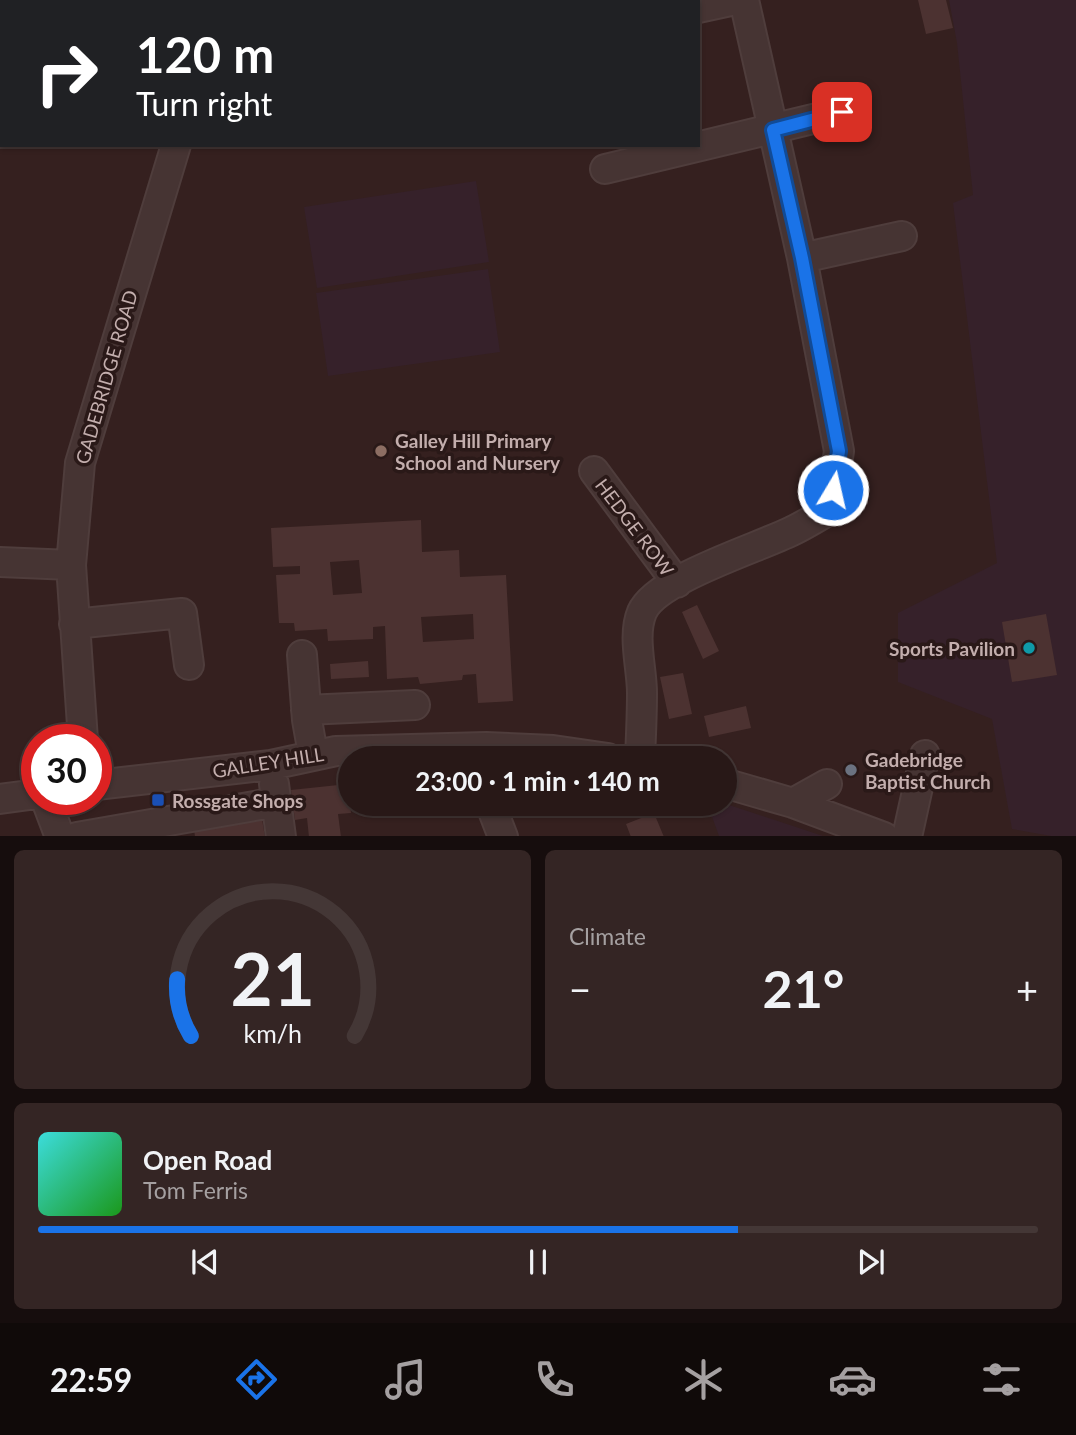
<!DOCTYPE html>
<html lang="en">
<head>
<meta charset="utf-8">
<style>
  :root { --surface:#281817; --page:#342524; --text:#f1f3f6; --muted:#a5a0a1; --line:#443736; --accent:#1a73e8 }
  body { margin:0; font-family:Lato,sans-serif; background:var(--page); color:var(--text); height:100vh; display:flex; flex-direction:column; font-size:26px; white-space:nowrap }
  * { box-sizing:border-box; margin:0 }
  p { font-size:23px; color:var(--muted) }
  .icon { flex:none; width:38px; height:38px; fill:none; stroke:currentColor; stroke-width:2; stroke-linecap:round; stroke-linejoin:round }
  .map { position:relative; height:836px; overflow:hidden }
  .drawer { display:flex; flex-direction:column; gap:14px; padding:14px; background:#160d0d; flex:1 }
  .drawer>* { flex:none }
  .guide { position:absolute; left:0px; top:0px; width:700px; height:147px; box-shadow:0 2px 5px #0004,0 0 0 2px var(--line); background:#202124; color:#fff; overflow:hidden }
  .speed { position:absolute; left:21px; top:724px; display:flex; gap:14px; font-size:35px; font-weight:700; text-align:center }
  .speed>* { display:grid; place-content:center; width:91px; height:91px; border-radius:50%; background:var(--surface); box-shadow:0 2px 5px #0004,0 0 0 2px var(--line); line-height:1 }
  .speed .limit { border:10px solid #d22; background:#fff; color:#111 }
  .pin { position:absolute; display:grid; place-items:center; width:60px; height:60px; color:#fff; margin:-30px; border-radius:14px; box-shadow:0 4px 10px #0006 }
  .me { position:absolute; width:77px; margin:-38px; rotate:9deg; stroke-linejoin:round; filter:drop-shadow(0 0 5px #0008) }
  .turn { display:flex; align-items:center; gap:24px; height:147px; padding:0 21px; font-size:32px }
  .turn .icon { width:91px; height:91px; stroke-width:2.5 }
  .turn b { display:block; font-size:49px; line-height:60px }
  .big { font-size:52px; font-weight:700; line-height:1.1 }
  .drawer .card { flex:1; display:flex; flex-direction:column; justify-content:center; gap:10px; min-width:0; padding:0 24px; border-radius:10px; background:var(--page) }
  .drawer .dial { align-items:center; gap:0 }
  .dial svg { height:182px; overflow:visible; fill:none; stroke:var(--line); stroke-width:7; stroke-linecap:round; text-anchor:middle }
  .dial text { fill:var(--text); stroke:none }
  .song { display:flex; align-items:center; gap:21px }
  .cover { width:84px; height:84px; border-radius:10px; background:linear-gradient(135deg,hsl(180 70% 55%),hsl(120 70% 35%)) }
  .played { height:7px; border-radius:4px; background:linear-gradient(90deg,var(--accent) 70%,var(--line) 70%) }
  .keys { display:flex; justify-content:space-around; direction:ltr }
  .heat { display:flex; justify-content:space-between; align-items:center; font-size:38px; direction:ltr }
  .drawer .tiles { flex:1; display:grid; gap:14px; grid-template-columns:1fr 1fr }
  .card:last-child { grid-column:span 2 }
  .trip { position:absolute; left:338px; top:746px; width:399px; height:70px; border-radius:35px; background:var(--surface); box-shadow:0 2px 5px #0004,0 0 0 2px var(--line); font-weight:700; line-height:70px; text-align:center }
  .tabs { display:flex; height:112px; justify-content:space-around; align-items:center; background:#100a09; color:var(--muted) }
  .tabs .icon { width:49px; height:49px }
  .tabs .active { color:var(--accent) }
  .tabs b { font-size:32px; color:var(--text) }
  .map>svg:first-child { display:block }
  .green { fill:#36212a }
  .building { fill:#4c3231; fill-rule:evenodd }
  .lines { fill:none; stroke-linecap:round; stroke-linejoin:round }
  .minor-casing { stroke:#4f3d3c; stroke-width:32 }
  .minor { stroke:#463433; stroke-width:28 }
  .route-casing { stroke:#114b97; stroke-width:18 }
  .route { stroke:#1a73e8; stroke-width:12 }
  .education-dot { fill:#8d6e63; stroke:#2a1918; stroke-width:2.5 }
  .culture-dot { fill:#0f9aa8; stroke:#2a1918; stroke-width:2.5 }
  .worship-dot { fill:#6b7280; stroke:#2a1918; stroke-width:2.5 }
  .transit-dot { fill:#1a4fb4; stroke:#2a1918; stroke-width:2.5 }
  .labels { text-anchor:middle; dominant-baseline:central; stroke-width:7; stroke-linejoin:round; paint-order:stroke }
  .street-label { font-size:19px; fill:#c3aead; stroke:#2a1918 }
  .poi-label { font-size:19px; font-weight:bold; fill:#c3aead; stroke:#2a1918; text-anchor:start }
</style>
</head>
<body>
<div class="map">
<svg width="1076" height="837" viewBox="0 0 1076 837">
  <rect width="100%" height="100%" fill="#35201f"/>
  <path class="green" d="M949,0H1076V836H1051L1012,829L992,719L898,682V613L997,563L953,203L973,195L957,43Z
    M476,181L489,262L317,288L304,207Z
    M488,269L500,352L328,376L316,293Z
    M707,803H723L823,836H719Z"/>
  <path class="building" d="M918,0H946L953,28L926,34Z
    M421,520L422,552L459,550L460,577L506,575L513,701L478,703L476,674L463,675L462,680L420,684L418,677L387,679L385,626L373,627V639L328,641L327,629L295,631L294,623H279L276,575L300,574V566L273,567L271,528ZM359,560L362,593L333,595L330,562ZM473,614L474,639L423,642L421,617Z
    M697,605L719,651L703,659L682,612Z
    M1046,614L1057,675L1012,682L1002,622Z
    M368,661L369,677L331,679L330,664Z
    M683,673L692,714L669,719L660,677Z
    M746,706L751,728L709,737L704,716Z
    M348,784L351,813L338,814L341,837H309L307,818L295,820L291,790Z
    M654,813L664,837H631L626,824Z
    M262,819L265,837H195L194,828Z"/>
  <g class="lines">
    <defs>
      <path id="minor" d="M182,0L189,2
        M522,0L523,2
        M650,0V2
        M236,2L238,0
        M698,8L735,0
        M605,169L842,112
        M802,258L902,236
        M594,471L677,583
        M0,562L71,565
        M74,624L182,613L189,665
        M302,655L307,720L313,754
        M306,710L415,705
        M83,740L71,565L80,463L176,145
        M640,758C641,736 642,714 642,693C642,668 632,636 642,612C656,579 758,548 792,531C805,525 817,517 830,510L839,451L802,258L744,0
        M724,783L793,803L884,837
        M274,784L281,837
        M96,785L271,765L336,751L486,747L553,750L608,758
        M0,799L37,794
        M46,800L60,837
        M490,803L503,837
        M793,803L827,784
        M77,837L277,802
        M907,837L925,755"/>
    </defs>
    <use href="#minor" class="minor-casing"/>
    <use href="#minor" class="minor"/>
  </g>
  <g class="lines">
    <defs>
      <path id="route" d="M833,490L839,451L802,258L773,130L842,112"/>
    </defs>
    <use href="#route" class="route-casing"/>
    <use href="#route" class="route"/>
  </g>
  <circle class="education-dot" cx="381" cy="451" r="7"/>
  <circle class="culture-dot" cx="1029" cy="648" r="7"/>
  <circle class="worship-dot" cx="851" cy="770" r="7"/>
  <rect class="transit-dot" x="151" y="793" width="14" height="14" rx="3.5"/>
  <g class="labels">
    <g class="street-label">
      <text transform="translate(106 377) rotate(-74)">GADEBRIDGE ROAD</text>
      <text transform="translate(635 527) rotate(53)">HEDGE ROW</text>
      <text transform="translate(268 762) rotate(-9)">GALLEY HILL</text>
    </g>
    <g class="poi-label">
      <text x="395" y="440">Galley Hill Primary<tspan x="395" dy="22">School and Nursery</tspan></text>
      <text x="1015" y="648" text-anchor="end">Sports Pavilion</text>
      <text x="865" y="759">Gadebridge<tspan x="865" dy="22">Baptist Church</tspan></text>
      <text x="172" y="800">Rossgate Shops</text>
    </g>
  </g>
</svg>
<div class="speed"><div class="limit">30</div></div>
<div class="pin" style="left:842px;top:112px;background:#d93025"><svg class="icon" aria-label="arrive" viewBox="0 0 24 24"><path d="M6 21V4h12l-3 4 3 4H6"/></svg></div>
<svg class="me" style="left:833px;top:490px" viewBox="-20 -20 40 40"><circle r="17" fill="#1a73e8" stroke="#fff" stroke-width="3"/><path d="M0-11L8 9 0 5-8 9z" fill="#fff"/></svg>
<div class="trip">23:00 · 1 min · 140 m</div>
<div class="guide">
<div class="turn"><svg class="icon" aria-label="right" viewBox="0 0 24 24"><path d="M7 20v-9h11M14 6l5 5-5 5"/></svg><div><b>120 m</b>Turn right</div></div>
</div>
</div>
<section class="drawer">
<div class="tiles">
<div class="card dial"><svg viewBox="0 0 100 80">
<path d="M14 69A42 42 0 1 1 86 69"/>
<path d="M14 69A42 42 0 0 1 8 44" stroke="#1a73e8"/>
<text x="50" y="56" font-size="32" font-weight="700">21</text>
<text x="50" y="72" font-size="11">km/h</text>
</svg></div>
<div class="card"><p>Climate</p>
<div class="heat"><a>−</a><b class="big">21°</b><a>+</a></div>
</div>
<div class="card">
<div class="song"><i class="cover"></i><div><b>Open Road</b><p>Tom Ferris</p></div></div>
<div class="played"></div>
<div class="keys"><svg class="icon" aria-label="previous" viewBox="0 0 24 24"><path d="M18 5L8 12l10 7zM5 5v14"/></svg><svg class="icon" aria-label="pause" viewBox="0 0 24 24"><path d="M8 5v14M16 5v14"/></svg><svg class="icon" aria-label="next" viewBox="0 0 24 24"><path d="M6 5l10 7-10 7zM19 5v14"/></svg></div>
</div>
</div>
</section>
<nav class="tabs">
<b>22:59</b>
<svg class="icon active" aria-label="directions" viewBox="0 0 24 24"><path d="M12 3l9 9-9 9-9-9zM9 14v-3h6M13 9l2 2-2 2"/></svg>
<svg class="icon" aria-label="music" viewBox="0 0 24 24"><path d="M9 18V5l10-2v13"/><circle cx="6" cy="18" r="3"/><circle cx="16" cy="16" r="3"/></svg>
<svg class="icon" aria-label="phone" viewBox="0 0 24 24"><path d="M5 4h4l2 5-3 2q2 4 5 5l2-3 5 2v4C11 20 4 13 5 4z"/></svg>
<svg class="icon" aria-label="climate" viewBox="0 0 24 24"><path d="M12 3v18M4 7l16 10M4 17L20 7"/></svg>
<svg class="icon" aria-label="car" viewBox="0 0 24 24"><path d="M5 17H2v-5l4-1 3-4h7l3 4 3 1v5h-3M9 17h6M6 11h13"/><circle cx="7" cy="17" r="2"/><circle cx="17" cy="17" r="2"/></svg>
<svg class="icon" aria-label="filters" viewBox="0 0 24 24"><path d="M4 7h16M4 17h16"/><circle cx="9" cy="7" r="2"/><circle cx="15" cy="17" r="2"/></svg>
</nav>
</body>
</html>
